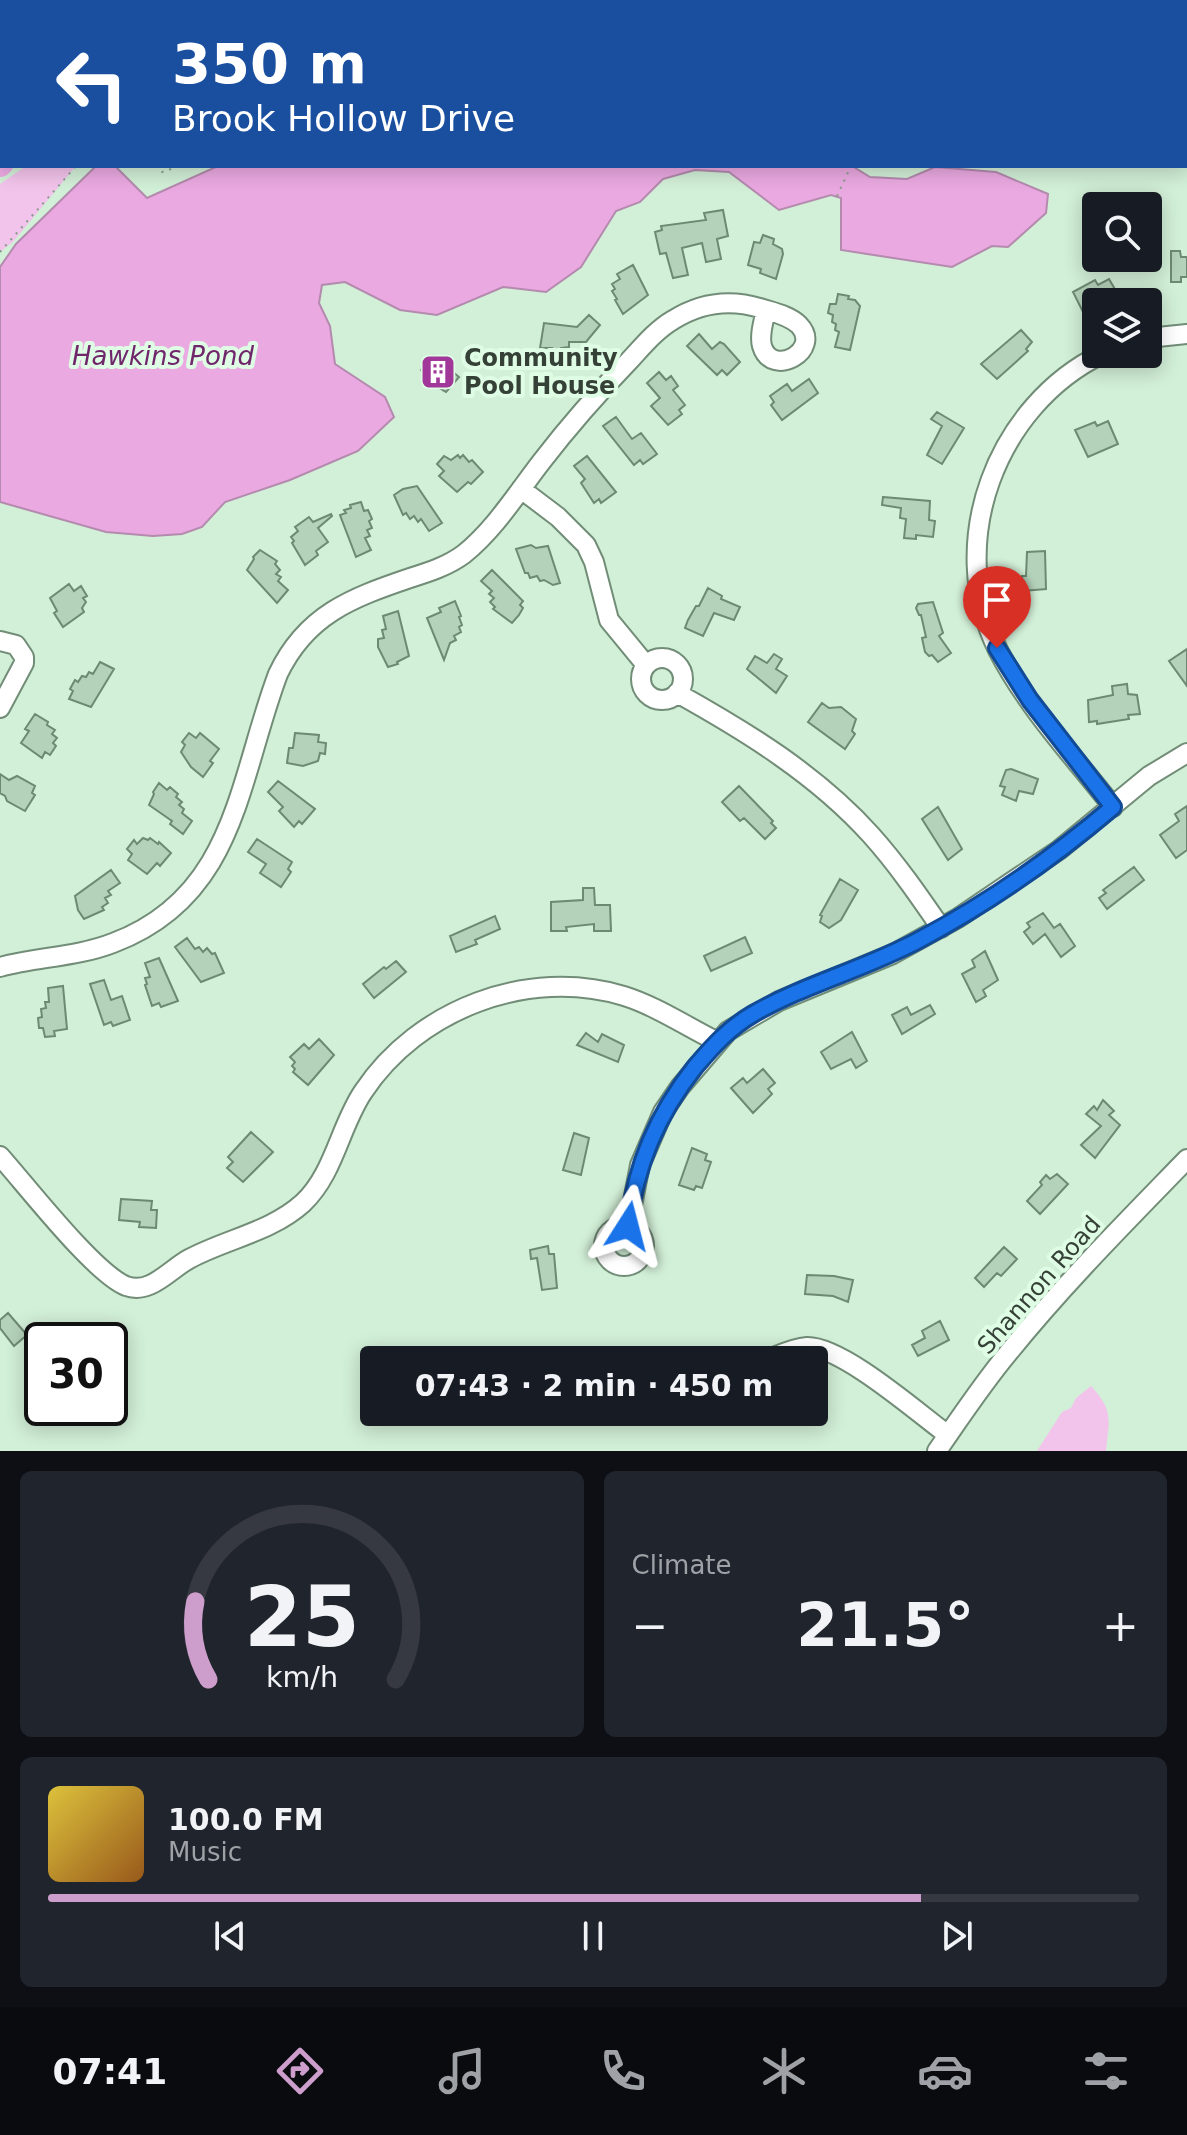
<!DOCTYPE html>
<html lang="en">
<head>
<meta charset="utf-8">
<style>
  :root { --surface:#171b24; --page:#20242c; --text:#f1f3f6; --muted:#9ea1a6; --line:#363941; --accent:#cd9ecc }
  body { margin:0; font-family:"DejaVu Sans",sans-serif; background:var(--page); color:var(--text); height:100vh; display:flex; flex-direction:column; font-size:30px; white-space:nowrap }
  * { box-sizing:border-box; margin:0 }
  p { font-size:26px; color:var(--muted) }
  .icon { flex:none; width:44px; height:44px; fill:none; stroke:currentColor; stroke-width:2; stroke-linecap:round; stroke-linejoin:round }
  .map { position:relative; height:1451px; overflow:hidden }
  .sheet { display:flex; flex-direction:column; gap:20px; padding:20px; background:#0d0f14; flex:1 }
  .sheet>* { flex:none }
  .top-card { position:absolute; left:0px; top:0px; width:1188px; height:168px; box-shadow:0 4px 20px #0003; background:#1a4fa0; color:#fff; overflow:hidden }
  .controls { position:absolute; left:1082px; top:192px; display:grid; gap:16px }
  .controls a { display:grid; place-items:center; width:80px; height:80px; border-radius:8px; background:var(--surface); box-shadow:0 4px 20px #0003; font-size:40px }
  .speed { position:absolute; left:24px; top:1322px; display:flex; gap:16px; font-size:40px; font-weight:700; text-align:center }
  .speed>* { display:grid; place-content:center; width:104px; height:104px; border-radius:50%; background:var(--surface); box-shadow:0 4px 20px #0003; line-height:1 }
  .speed .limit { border:4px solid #111; border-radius:12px; background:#fff; color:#111 }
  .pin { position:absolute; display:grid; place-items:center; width:68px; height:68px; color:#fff; margin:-82px -34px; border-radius:50% 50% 50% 0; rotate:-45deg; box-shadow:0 0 8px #0007 }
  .pin .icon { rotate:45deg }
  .me { position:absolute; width:88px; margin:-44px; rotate:9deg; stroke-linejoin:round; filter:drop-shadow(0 0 6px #0008) }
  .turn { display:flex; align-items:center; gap:28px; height:168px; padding:0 40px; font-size:36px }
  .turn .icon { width:104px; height:104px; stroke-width:2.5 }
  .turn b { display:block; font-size:56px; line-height:68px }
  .big { font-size:60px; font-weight:600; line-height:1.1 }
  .sheet .tile { flex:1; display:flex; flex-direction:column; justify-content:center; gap:12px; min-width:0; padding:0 28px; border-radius:12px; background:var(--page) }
  .sheet .dial { align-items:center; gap:0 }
  .dial svg { height:208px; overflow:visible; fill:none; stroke:var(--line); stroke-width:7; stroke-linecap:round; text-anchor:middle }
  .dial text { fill:var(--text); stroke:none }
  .song { display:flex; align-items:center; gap:24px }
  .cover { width:96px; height:96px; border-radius:12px; background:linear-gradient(135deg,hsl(50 70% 55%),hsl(30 70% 35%)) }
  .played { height:8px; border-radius:4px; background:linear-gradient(90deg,var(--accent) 80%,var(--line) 80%) }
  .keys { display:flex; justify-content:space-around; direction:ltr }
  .heat { display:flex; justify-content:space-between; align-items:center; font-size:44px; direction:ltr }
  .sheet .tiles { flex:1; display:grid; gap:20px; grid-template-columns:1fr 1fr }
  .tile:last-child { grid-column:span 2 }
  .trip { position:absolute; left:360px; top:1346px; width:468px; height:80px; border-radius:8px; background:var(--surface); box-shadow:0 4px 20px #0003; font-weight:600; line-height:80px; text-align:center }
  .tab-bar { display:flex; height:128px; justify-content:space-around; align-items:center; background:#090b0e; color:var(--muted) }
  .tab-bar .icon { width:56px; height:56px }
  .tab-bar .current { color:var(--accent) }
  .tab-bar b { font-size:36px; color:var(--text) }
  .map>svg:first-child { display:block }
  .green { fill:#f2c3eb }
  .water { fill:#eaa9e1; stroke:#b48aae; stroke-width:2 }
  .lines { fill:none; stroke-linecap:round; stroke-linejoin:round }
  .river { stroke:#eaa9e1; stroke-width:24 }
  .building { fill:#b4d1b9; stroke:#6e8973; stroke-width:2 }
  .minor-casing { stroke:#728d77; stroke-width:22 }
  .path { stroke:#889c8c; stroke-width:2; stroke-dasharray:2 6; stroke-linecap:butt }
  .minor { stroke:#fff; stroke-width:18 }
  .route-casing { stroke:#114b97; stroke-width:20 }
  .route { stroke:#1a73e8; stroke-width:14 }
  .labels { text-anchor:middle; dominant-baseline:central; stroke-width:8; stroke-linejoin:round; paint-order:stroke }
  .poi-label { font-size:24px; font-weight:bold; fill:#354037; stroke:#dffce4; text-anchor:start }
  .street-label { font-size:24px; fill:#354037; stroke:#dffce4 }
  .water-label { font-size:26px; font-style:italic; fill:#70266a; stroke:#dffce4 }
</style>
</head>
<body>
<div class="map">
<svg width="1187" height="1451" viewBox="0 0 1187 1451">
  <rect width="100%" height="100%" fill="#d2efd7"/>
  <path class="green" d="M26,166H76L13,242L0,252V184Z
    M1091,1386C1114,1411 1109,1419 1106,1451H1037L1062,1412L1071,1408L1076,1398Z"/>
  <path class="water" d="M876,0H1187V152L1186,2Z
    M96,166H115L147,198L218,166H852L870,177L907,179L935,167L996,172L1048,194L1046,213L1008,247L992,246L952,267L841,250V198L831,195L779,210L729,172L695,170L663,179L640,202L616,211L581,267L546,292L503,287L437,315L400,310L345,282L322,285L319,303L330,326L335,364L385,397L394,417L358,451L290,480L225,502L202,527L182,534L153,536L106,532L0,502V267L16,244Z"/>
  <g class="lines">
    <path class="river" d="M826,0L827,2
      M329,2L334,0
      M589,2L592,0
      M0,165L2,163"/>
  </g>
  <path class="building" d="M723,210L728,236L717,239L721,259L706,262L702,243L682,248L688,275L673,278L666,253L660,254L655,232L662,230L661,226L706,220L704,213Z
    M763,235L774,239L773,244L782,249L783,254L776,279L760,273L761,269L748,265L754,242L760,243Z
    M1171,251H1180L1181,257H1187V277H1181V282H1171Z
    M633,265L648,295L623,314L615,300L617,299L612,291L615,289L612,284L620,279L617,274Z
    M1109,279L1120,298L1113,302H1096L1083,312L1073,292L1095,280L1098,285Z
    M838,294L849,296L848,299L855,300L860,306L850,350L835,347L839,332L835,330L836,324L832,322L833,315L828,313L830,304H836Z
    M589,315L600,325L586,342H569V347L561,348L562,353H552V348H540L544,323L577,327Z
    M1021,330L1032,342L1026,349L1028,351L997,379L981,364Z
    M699,334L712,349L720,342L724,344L740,362L727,375L722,370L717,375L687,346Z
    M434,356L459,377L446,392L431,383L421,370Z
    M659,372L666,380L671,376L678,386L673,390L685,405L679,410L682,414L668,425L651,406L660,398L647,383Z
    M809,379L818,393L782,420L771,405L774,402L770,396L787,384L792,391Z
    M937,412L964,428L942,464L927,455L942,426L931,419Z
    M616,417L632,439L641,433L657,454L643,464L640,460L634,465L603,426Z
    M1108,421L1118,444L1088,457L1075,430L1095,422L1097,426Z
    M458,455L460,458L463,455L469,462L472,460L483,472L471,484L468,482L457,492L439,476L444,471L437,464L444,456L451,460Z
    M587,456L616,492L601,503L599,499L594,503L581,483L585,479L574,466Z
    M417,486L442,523L429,531L421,519L418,522L414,516L410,519L406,513L403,515L394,495L403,489Z
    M883,497L930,501L929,520L935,521L933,537L916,535V539L904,538L906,519L900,518L901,508L882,505Z
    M361,502L364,511L368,510L372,519L369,521L372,528L367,530L370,536L365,538L371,550L356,557L340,515L346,513L344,510L351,508L350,505Z
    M331,514L332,516L318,528L328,542L316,551L318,555L305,565L292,543L294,541L291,537L298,531L295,527L309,517L313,522Z
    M531,545L536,548L548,546L560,583L553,585L544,580L540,581L537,576L530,578L528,573H525L516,549Z
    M260,550L277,561L275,564L280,570L276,574L281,577L278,581L288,590L277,603L247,570L254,559L253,557Z
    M1045,551L1046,589L1023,591L1022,576H1026L1027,552Z
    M492,570L523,601L520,605L523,608L519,615L512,623L493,609L495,607L490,602L494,598L489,594L492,591L481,581Z
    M69,584L74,591L81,586L87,596L83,598L86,602L82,608L84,612L63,627L54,613L57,611L50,598Z
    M708,588L722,596L721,599L740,607L734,620L714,613L703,636L685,628L688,620L696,606H699Z
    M455,601L461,616L459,617L462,625L459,627L461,632L454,636L456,640L450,643L444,660L427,618L441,612L439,608Z
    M933,602L943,633L939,636L951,653L938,662L932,655L929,656L925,652L922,638L926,637L921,615H919L916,608L918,604Z
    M398,611L409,656L397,662L398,664L388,667L378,647V639L384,638L382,630L386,629L383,616Z
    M1187,649V686L1169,661Z
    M774,654L782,659L776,669L787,676L776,693L747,669L755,656L767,663Z
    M100,662L114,669L91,707L69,699L73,691L70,689L75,680L78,682L82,676L86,677L89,672L93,674Z
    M1127,684L1128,694L1137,695L1140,714L1128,715L1129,719L1097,724V721L1089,722L1088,700L1113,695L1112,686Z
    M822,703L829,708L841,707L856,719L852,731L855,734L845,749L808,722Z
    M35,714L48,722L47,725L55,730L52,734L57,738L53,743L56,746L50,755L45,752L42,758L21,743L29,731L25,729Z
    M189,733L196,738L200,733L219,749L210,761L213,763L203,777L191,767L181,752L185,745L182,742Z
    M295,733L319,735L318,742L326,743L325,754L320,753L318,761L303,766L287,763L289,748H293Z
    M1011,769L1038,779L1033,794L1019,791L1016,801L1002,795L1005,787L1000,786L1006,770Z
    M0,774L9,780L17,776L35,786L32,793L35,795L25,811L7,801L5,796L0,793Z
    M278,781L315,809L302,824L299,821L294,827L279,811L283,807L268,792Z
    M159,783L167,790L170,787L178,794L176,797L182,802L179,805L184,809L182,813L192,821L183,834L170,824L172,821L149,805L154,794L153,792Z
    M739,786L773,821L771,823L776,828L765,839L744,818L740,821L722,802Z
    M1187,806V850L1176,858L1160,835L1179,821L1175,814Z
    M938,807L962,849L948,860L922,819Z
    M143,838L148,840L150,838L158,844L159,842L171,853L160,866L157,863L147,874L128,860L132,854L127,849L134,840L137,844Z
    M257,839L292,862L288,869L291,872L281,887L260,873L266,864L248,852Z
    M1134,867L1144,880L1107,909L1099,898L1106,893L1103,890Z
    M111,870L120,883L108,891L111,895L105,898L108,903L102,907L104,910L84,919L78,910L75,896Z
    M840,879L858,890L841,920L829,928L820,922L822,916L820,915Z
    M583,888H594L595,905H610L611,931H594V924L566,927L567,931H551V902L583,900Z
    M1043,913L1054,928L1060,924L1075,946L1061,957L1045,934L1033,944L1024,932L1030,927L1027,923Z
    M495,916L500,929L475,940L477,944L456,952L450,936Z
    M745,937L752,953L711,971L704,956Z
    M187,938L195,949L199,947L203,952L207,948L212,954L215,953L224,973L201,982L175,947Z
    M985,951L998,980L983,990L986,996L976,1002L962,974L975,967L972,960Z
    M159,958L178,1001L161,1007L159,1003L152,1006L145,985L147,984L145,978L150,977L145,963Z
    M396,961L406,972L374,998L363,984L384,967L386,969Z
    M104,980L111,1000L122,996L130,1020L113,1026L111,1022L104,1025L90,984Z
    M63,986L67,1029L54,1031L55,1036L45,1037L43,1028H39L38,1018L42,1017L41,1009L46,1008L45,1002H49L48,988Z
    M930,1005L935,1014L902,1034L892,1015L907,1007L911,1015Z
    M852,1032L867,1061L856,1068L851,1059L831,1069L821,1052Z
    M586,1033L598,1042L602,1034L624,1045L618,1062L577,1045Z
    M319,1039L334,1055L308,1085L293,1072L295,1069L292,1066L295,1062L290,1057L304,1044L309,1049Z
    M763,1069L775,1083L768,1089L772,1094L753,1113L731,1088L743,1078L747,1083Z
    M1103,1100L1114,1111L1109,1115L1120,1125L1095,1158L1081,1145L1101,1126L1086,1114L1094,1106L1097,1110Z
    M251,1132L273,1152L243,1182L227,1168L233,1162L228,1157Z
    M574,1133L589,1138L581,1175L563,1170Z
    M692,1148L707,1154L705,1160L711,1162L702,1188L696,1186L694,1190L679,1185Z
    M1057,1174L1068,1184L1040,1214L1027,1201L1042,1185L1040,1182L1046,1175L1050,1179Z
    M121,1199L152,1201L151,1210H157L156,1228L139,1227L140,1222L119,1220Z
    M548,1246L549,1254H554L557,1288L542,1290L537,1258L531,1259L530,1250Z
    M1004,1247L1017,1259L1001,1276L997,1273L984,1287L975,1278Z
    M807,1275L834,1276L853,1280L848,1302L833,1296L805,1294Z
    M8,1313L27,1335L14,1346L0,1328V1320Z
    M940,1321L949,1340L918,1356L912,1345L925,1338L922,1331Z"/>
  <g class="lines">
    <defs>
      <path id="minor" d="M36,0L37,2
        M1148,338L1187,334
        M1102,354C997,405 944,542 998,650C1027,707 1074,757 1113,807
        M521,489L558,517L586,545L594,562L609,620L646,665
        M0,641L16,645L24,657V663L0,708
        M641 679a21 21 0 1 1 42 0a21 21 0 1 1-42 0Z
        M677,693C747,732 817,775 871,835C897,864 919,896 941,928
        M0,967C37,957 77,957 113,943C236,897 238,780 278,674C306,615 351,598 410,578C429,572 448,566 464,554C495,529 518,492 542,461C569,426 598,393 629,361C643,346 656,330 673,320C700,303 730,299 760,308C772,312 789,315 799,325C823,350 772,379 762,346C759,335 764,320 766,310
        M0,1156C26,1185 94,1273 126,1286C150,1295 169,1270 189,1259C226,1239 271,1232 303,1203C334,1174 340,1126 363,1092C418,1009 528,967 624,996C656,1006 686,1026 716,1041
        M604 1246a20 20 0 1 1 40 0a20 20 0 1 1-40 0Z
        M628,1226L640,1165L663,1112L680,1087L728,1031L779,1001L893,954L958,918L1059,850L1149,776L1187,753
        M766,1360C779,1355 793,1348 807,1347C842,1346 918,1413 948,1435
        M937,1451C960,1418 983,1383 1009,1352C1064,1284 1126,1222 1187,1159"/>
    </defs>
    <use href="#minor" class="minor-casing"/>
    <path class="path" d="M156,166L162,172L180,166
      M837,196L851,166
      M0,252L76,166"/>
    <use href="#minor" class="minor"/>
  </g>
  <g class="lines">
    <defs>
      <path id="route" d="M628,1226C636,1165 657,1115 695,1067C713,1046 729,1028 753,1014C805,984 865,969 919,940C987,904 1054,857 1113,807L1030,700L997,648"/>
    </defs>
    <use href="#route" class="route-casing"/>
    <use href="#route" class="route"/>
  </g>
  <defs>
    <symbol id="building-square" viewBox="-11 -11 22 22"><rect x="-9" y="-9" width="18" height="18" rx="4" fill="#a13798" stroke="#dffce4"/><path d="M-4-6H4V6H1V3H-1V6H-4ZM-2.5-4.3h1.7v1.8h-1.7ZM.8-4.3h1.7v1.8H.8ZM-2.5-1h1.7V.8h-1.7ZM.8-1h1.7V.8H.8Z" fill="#fff"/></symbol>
  </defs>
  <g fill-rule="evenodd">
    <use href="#building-square" x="418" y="352" width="40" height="40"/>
  </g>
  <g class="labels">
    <g class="poi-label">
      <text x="464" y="358">Community<tspan x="464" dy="28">Pool House</tspan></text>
    </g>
    <g class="street-label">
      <text transform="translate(1039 1285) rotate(-49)">Shannon Road</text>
    </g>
    <g class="water-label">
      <text x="163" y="356">Hawkins Pond</text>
    </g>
  </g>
</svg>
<div class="controls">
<a><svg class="icon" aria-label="search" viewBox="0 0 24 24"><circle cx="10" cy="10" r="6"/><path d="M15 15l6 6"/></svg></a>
<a><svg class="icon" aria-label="layers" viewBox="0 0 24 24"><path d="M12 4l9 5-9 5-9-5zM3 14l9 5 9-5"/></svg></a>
</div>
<div class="speed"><div class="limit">30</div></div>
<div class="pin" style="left:997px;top:648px;background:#d93025"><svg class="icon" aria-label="arrive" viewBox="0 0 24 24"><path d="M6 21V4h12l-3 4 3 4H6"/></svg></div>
<svg class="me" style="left:628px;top:1226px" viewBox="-20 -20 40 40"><path d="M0-17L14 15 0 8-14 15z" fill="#1a73e8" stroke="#fff" stroke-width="4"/></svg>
<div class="trip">07:43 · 2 min · 450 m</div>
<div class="top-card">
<div class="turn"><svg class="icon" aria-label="left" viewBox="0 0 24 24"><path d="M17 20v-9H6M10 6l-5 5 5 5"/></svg><div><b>350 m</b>Brook Hollow Drive</div></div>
</div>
</div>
<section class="sheet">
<div class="tiles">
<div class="tile dial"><svg viewBox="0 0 100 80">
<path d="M14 69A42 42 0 1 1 86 69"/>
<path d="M14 69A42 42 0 0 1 9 39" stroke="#cd9ecc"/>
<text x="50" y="56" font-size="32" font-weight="700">25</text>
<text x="50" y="72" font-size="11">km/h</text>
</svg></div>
<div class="tile"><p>Climate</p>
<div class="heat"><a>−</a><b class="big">21.5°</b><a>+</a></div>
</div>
<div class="tile">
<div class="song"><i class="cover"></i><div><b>100.0 FM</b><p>Music</p></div></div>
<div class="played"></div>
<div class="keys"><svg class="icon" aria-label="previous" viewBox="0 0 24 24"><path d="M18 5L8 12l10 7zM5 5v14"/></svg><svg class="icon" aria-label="pause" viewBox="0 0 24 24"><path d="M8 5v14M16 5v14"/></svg><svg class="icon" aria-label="next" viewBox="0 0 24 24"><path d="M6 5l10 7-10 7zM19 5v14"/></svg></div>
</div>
</div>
</section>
<nav class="tab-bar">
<b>07:41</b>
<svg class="icon current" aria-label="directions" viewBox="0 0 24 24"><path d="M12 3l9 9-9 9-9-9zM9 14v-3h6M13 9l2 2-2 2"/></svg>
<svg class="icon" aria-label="music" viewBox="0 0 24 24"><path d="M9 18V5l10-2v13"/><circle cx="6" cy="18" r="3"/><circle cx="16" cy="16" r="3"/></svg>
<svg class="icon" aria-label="phone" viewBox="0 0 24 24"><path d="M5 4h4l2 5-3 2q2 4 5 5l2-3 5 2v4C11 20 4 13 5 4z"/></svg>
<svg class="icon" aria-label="climate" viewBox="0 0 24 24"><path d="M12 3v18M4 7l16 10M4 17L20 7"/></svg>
<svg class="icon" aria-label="car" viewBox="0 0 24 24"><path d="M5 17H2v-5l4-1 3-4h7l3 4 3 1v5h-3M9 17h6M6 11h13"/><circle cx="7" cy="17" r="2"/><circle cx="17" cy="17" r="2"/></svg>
<svg class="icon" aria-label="filters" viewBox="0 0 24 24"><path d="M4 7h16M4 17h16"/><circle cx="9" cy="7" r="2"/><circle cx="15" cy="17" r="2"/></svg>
</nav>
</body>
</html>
